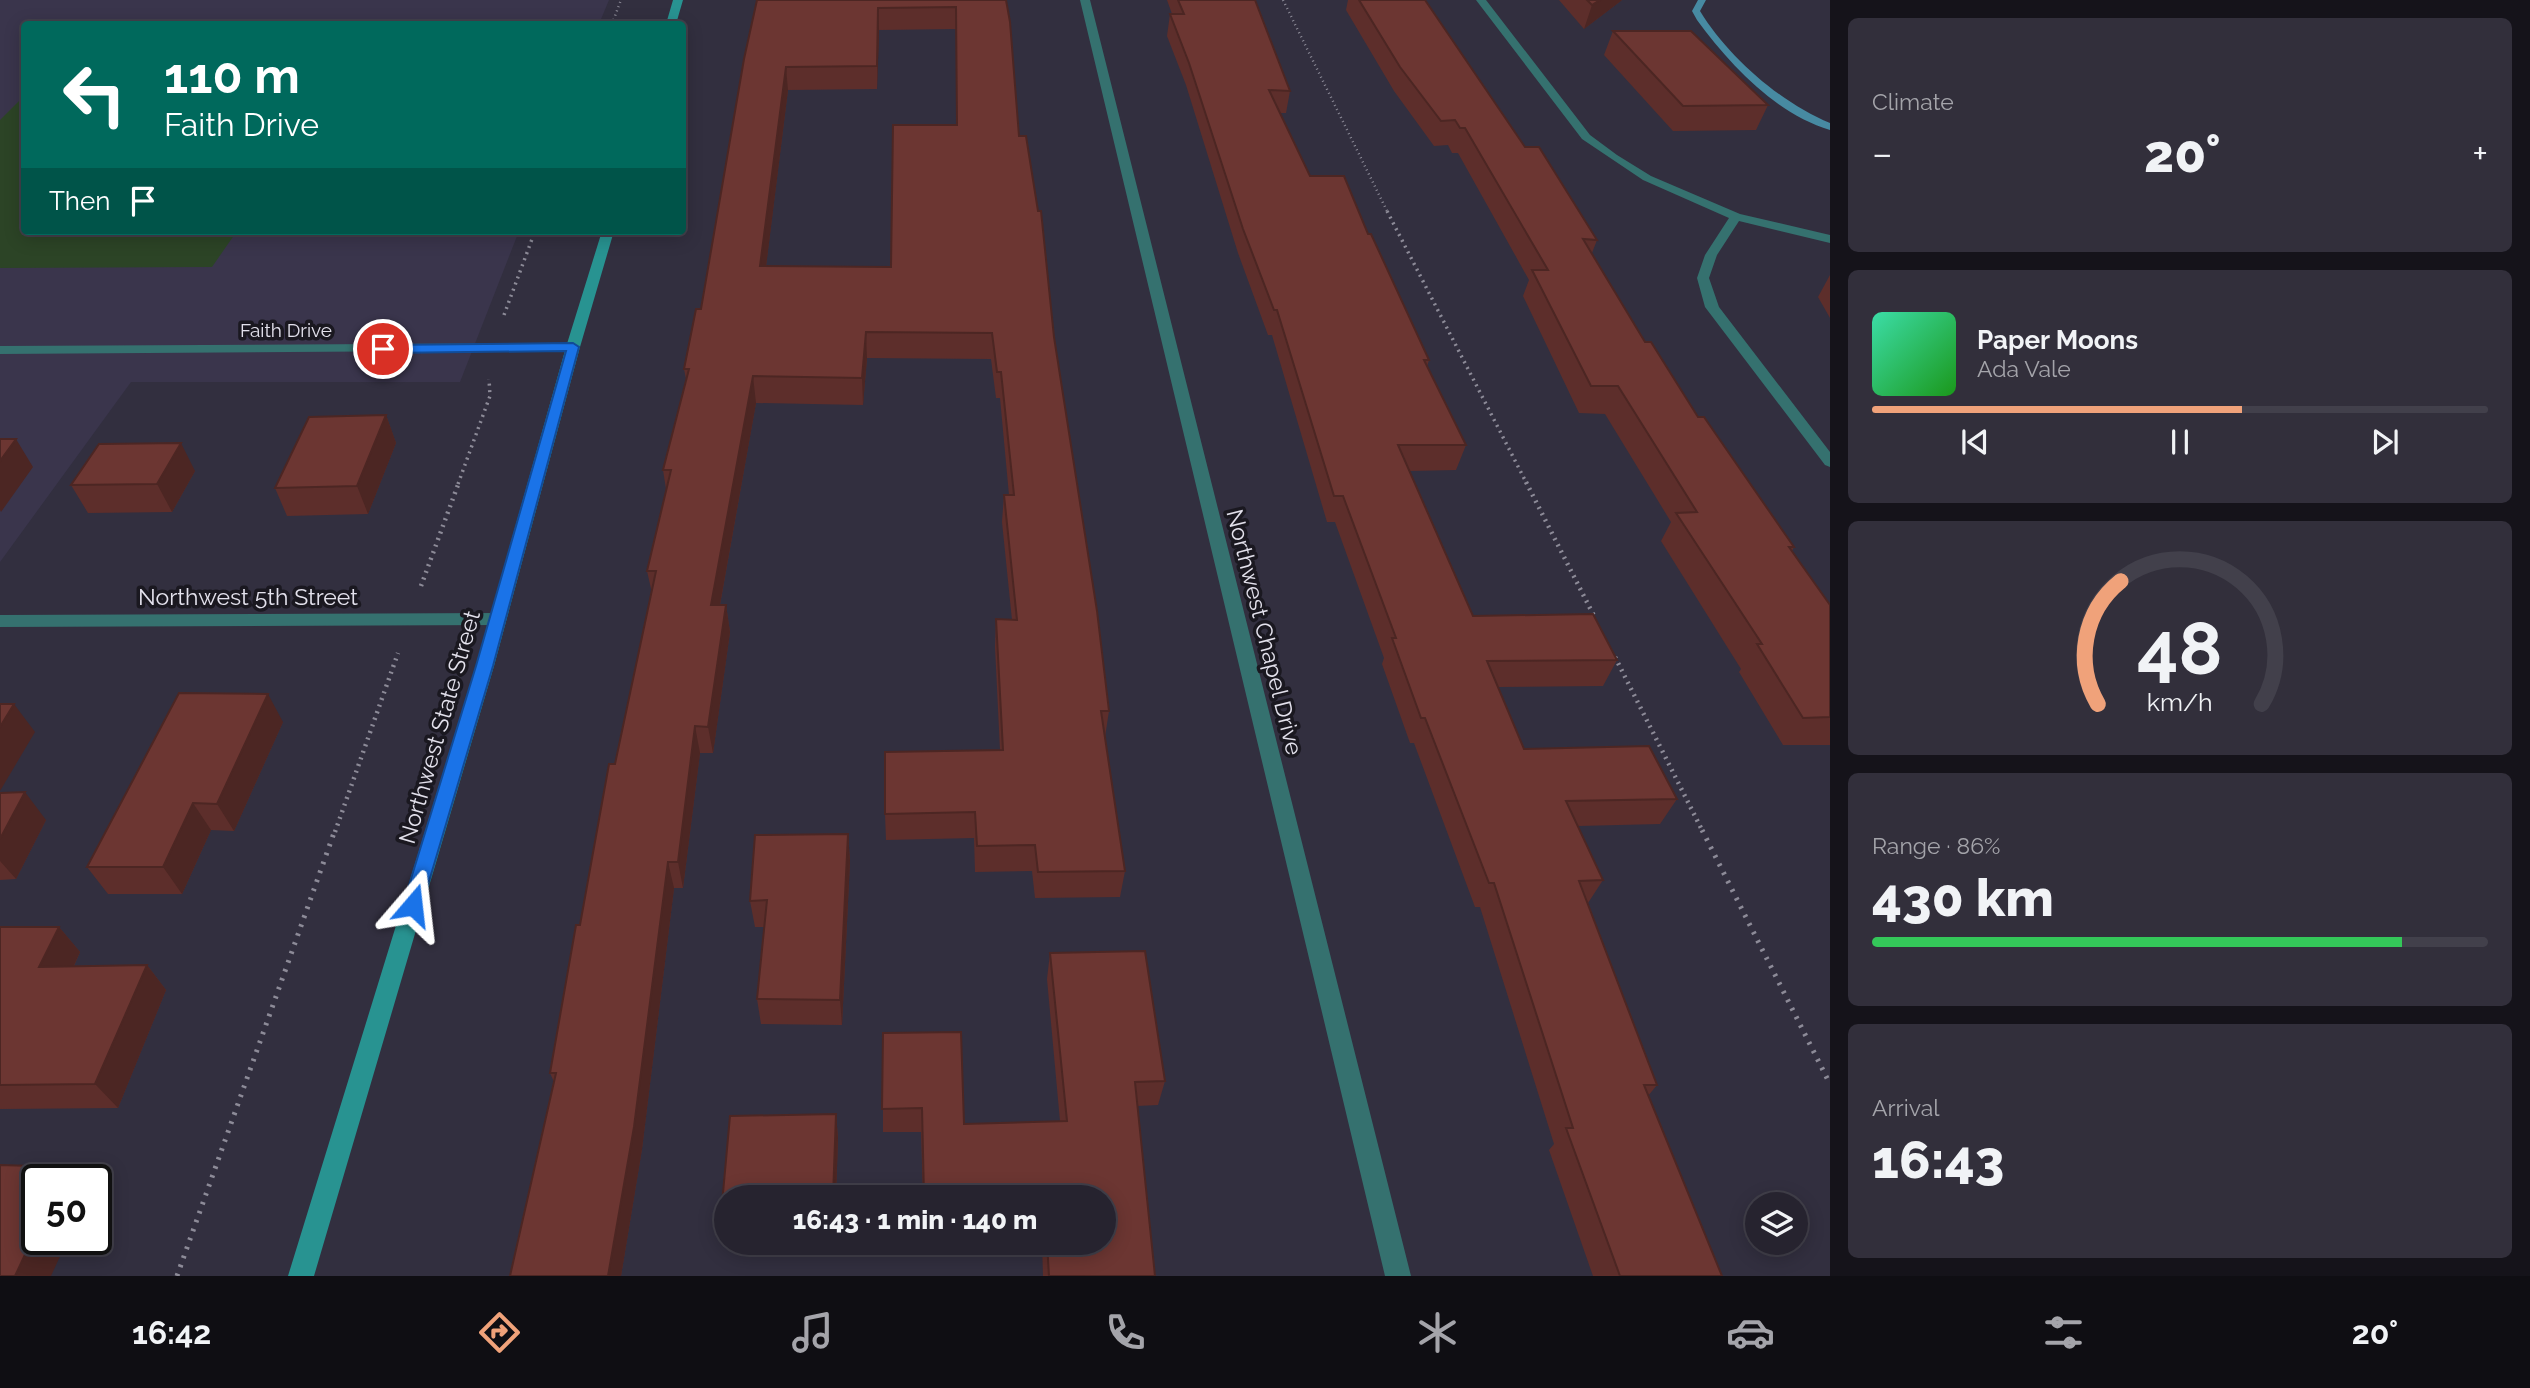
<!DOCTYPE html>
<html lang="en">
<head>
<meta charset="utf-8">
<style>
  :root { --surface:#26232f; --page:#322f3b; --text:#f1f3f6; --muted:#a4a4aa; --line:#42404b; --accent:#f0a27a }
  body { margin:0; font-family:Raleway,sans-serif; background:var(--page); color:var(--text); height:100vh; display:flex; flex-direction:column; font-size:26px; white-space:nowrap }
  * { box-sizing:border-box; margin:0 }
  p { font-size:23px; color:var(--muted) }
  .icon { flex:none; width:38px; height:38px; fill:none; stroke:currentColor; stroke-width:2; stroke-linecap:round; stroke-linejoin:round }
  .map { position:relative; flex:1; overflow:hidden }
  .drawer { display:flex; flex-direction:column; gap:18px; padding:18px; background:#15131a; width:700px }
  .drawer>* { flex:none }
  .banner { position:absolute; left:21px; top:21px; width:665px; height:214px; border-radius:7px; box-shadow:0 4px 18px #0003,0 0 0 2px var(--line); background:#00695c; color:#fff; overflow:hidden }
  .controls { position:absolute; left:1745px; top:1192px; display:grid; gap:14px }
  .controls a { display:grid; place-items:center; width:63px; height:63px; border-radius:50%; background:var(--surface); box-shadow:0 4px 18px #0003,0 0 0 2px var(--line); font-size:35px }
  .speed { position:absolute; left:21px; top:1164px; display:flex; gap:14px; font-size:35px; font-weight:700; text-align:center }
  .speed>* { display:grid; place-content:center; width:91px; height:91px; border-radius:50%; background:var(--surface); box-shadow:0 4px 18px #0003,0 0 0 2px var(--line); line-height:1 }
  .speed .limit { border:4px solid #111; border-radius:10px; background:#fff; color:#111 }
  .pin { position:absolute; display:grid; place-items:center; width:60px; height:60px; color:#fff; margin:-30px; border:4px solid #fff; border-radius:50%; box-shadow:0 2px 7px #0007 }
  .me { position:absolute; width:77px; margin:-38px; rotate:17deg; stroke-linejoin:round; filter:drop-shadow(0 0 5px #0008) }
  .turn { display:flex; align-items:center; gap:24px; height:147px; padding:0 28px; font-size:32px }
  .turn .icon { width:91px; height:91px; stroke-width:2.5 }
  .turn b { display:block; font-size:49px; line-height:60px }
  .then { display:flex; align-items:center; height:66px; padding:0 28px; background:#0003; gap:14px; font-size:26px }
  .big { font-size:52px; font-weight:800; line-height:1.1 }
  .drawer .tile { flex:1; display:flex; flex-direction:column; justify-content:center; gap:10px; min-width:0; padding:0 24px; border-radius:10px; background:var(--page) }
  .drawer .dial { align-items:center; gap:0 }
  .dial svg { height:182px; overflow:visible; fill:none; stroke:var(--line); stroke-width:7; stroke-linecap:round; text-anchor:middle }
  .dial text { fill:var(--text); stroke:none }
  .song { display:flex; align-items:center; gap:21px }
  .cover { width:84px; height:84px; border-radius:10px; background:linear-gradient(135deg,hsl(160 70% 55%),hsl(120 70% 35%)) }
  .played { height:7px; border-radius:4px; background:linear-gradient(90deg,var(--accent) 60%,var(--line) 60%) }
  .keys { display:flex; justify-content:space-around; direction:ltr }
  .heat { display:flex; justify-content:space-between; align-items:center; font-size:38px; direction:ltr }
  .charge { height:10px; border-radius:5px; background:linear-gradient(90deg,#34c759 86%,var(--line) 0) }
  .trip { position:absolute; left:714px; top:1185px; width:402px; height:70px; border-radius:35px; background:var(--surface); box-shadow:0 4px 18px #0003,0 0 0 2px var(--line); font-weight:800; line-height:70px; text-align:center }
  .tabs { display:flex; height:112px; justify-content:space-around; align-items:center; background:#0f0e13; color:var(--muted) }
  .tabs .icon { width:49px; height:49px }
  .tabs .active { color:var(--accent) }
  .tabs b { font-size:32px; color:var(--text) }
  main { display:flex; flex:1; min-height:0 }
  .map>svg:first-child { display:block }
  .built { fill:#3a354c }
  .green { fill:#2c4426 }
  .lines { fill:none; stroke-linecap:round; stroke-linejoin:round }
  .stream { fill:#478aa2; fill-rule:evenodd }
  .path-far3 { stroke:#8d8b98; stroke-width:2.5; stroke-dasharray:1 3.5; stroke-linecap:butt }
  .path-far2 { stroke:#8d8b98; stroke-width:3.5; stroke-dasharray:2 4.5; stroke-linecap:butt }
  .path-far1 { stroke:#8d8b98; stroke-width:4.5; stroke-dasharray:2 5; stroke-linecap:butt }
  .path { stroke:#8d8b98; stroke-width:5; stroke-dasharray:2.5 7; stroke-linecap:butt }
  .minor { fill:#35716f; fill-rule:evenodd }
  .secondary { fill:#289391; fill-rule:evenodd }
  .wall { fill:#5d2e2b; fill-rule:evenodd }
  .shaded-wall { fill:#4c2623 }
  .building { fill:#6c3632; stroke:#4c2623; stroke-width:2; fill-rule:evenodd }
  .route { fill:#1a73e8; stroke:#114b97; stroke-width:2 }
  .labels { text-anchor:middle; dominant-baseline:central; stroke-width:7; stroke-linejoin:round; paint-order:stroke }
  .far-street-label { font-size:19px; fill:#e3e1ec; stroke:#1a1820 }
  .street-label { font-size:23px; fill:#e3e1ec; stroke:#1a1820 }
</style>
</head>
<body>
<main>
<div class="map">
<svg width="1830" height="1276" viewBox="0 0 1830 1276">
  <rect width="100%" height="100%" fill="#322f3f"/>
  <path class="built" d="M0,0H609L599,24H24V231H519L460,382H131L0,562Z"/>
  <path class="green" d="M24,96V231H237L212,267L0,268V120Z"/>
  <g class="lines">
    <path class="stream" d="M1698,0H1706L1700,11C1728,57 1781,103 1830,123V130C1776,114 1730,65 1697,20L1692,11Z"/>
    <path class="path-far3" d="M1283,0L1388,213
      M612,24L621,0"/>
    <path class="path-far2" d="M1387,211L1527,484
      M504,315L535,231
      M458,484L490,396L489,379"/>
    <path class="path-far1" d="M1526,482L1595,618
      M421,586L459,482
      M1615,657L1703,832
      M335,832L398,653"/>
    <path class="path" d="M1702,830L1830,1084
      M177,1276L335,830"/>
    <path class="minor" d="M1080,0H1090L1411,1276H1385Z
      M1476,0H1486L1590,135L1617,155L1651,176L1740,214L1830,235V243L1739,221L1717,255L1709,278L1719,307L1830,452V467L1825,465L1705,307L1697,278L1705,255L1729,218L1643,180L1582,139Z
      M573,343L578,344V350L0,354V346Z
      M497,613L506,619L497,625L0,627V615Z"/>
    <path class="secondary" d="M673,0H683L676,24H666Z
      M602,231H614L580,347L494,666L314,1276H288L476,666L566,347Z"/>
  </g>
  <path class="wall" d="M757,0H1006L1019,136L1054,337L1109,711L1105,737L1125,871L1120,897L1035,898L1032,871L975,872L974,838L886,840L885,814L1000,750L995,647L996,619L1012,620L1002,522L1004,495H1009L1000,398H996L991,359L867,358L863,405L756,403L720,605H726L730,632L713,753H700L683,888H674L642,1149L621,1276H510L554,1082L550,1073L580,925L652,593L647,571L666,489L663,470L686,379L684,369L701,309ZM956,29L957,125L891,267L766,266L788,90L877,89L879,30Z
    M1167,0H1255L1290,91L1286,113H1280L1310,176L1368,234L1429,360L1427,367L1466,445L1456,470L1409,471L1473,616L1617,660L1603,686L1497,687L1524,749L1677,799L1660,824L1578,826L1603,880L1588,903L1657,1085L1648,1096L1722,1276H1593L1549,1150L1554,1144L1480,907H1475L1414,743H1410L1382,664L1384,658L1335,522H1327L1272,335H1268L1238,253L1186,85L1167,36L1170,14H1172Z
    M1348,0H1425L1525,147L1597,240L1592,253L1645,342L1698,417L1794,547L1792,551L1830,605V745H1783L1739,672L1741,669L1661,541L1671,522L1605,414L1579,413L1523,296L1529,280L1458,153H1452L1448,145L1434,146L1394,91L1346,10Z
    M1559,0H1622L1584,29Z
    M1613,31L1768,105L1756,130L1673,131L1604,55Z
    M1830,275V318L1818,297Z
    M386,415L396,443L368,514L287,516L275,488Z
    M195,471L172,512L88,513L71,485Z
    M283,722L234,831L211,830L182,894H108L87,867Z
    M0,793L46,820L16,879L0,880Z
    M848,834L850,861L842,1025L761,1024L757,999L765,927H755L750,901Z
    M0,927H59L80,952L74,966L147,965L166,990L118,1108L0,1109Z
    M1050,953L1165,1081L1158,1105L1137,1106L1155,1276H1043L1042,1242H1104V1197H923L921,1132H883V1033L964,1124L1060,1121L1047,979Z
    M836,1114L838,1138L836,1197H726V1220L722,1204L730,1116Z"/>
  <path class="shaded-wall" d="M1600,0H1622L1584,29L1592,5Z
    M878,8L879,30L877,89V66Z
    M786,67L788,90L763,291L760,266Z
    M866,332L867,358L863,405L862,378Z
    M753,376L756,403L715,632L711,605Z
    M386,415L396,443L368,514L357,486Z
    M16,439L33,467L1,512L0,510V461Z
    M181,443L195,471L172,512L157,484Z
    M726,605L730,632L713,753L708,727Z
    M268,694L283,722L234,831L217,804Z
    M14,704L35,732L0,791V727Z
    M695,726L700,753L683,888L678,862Z
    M25,792L46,820L16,879L0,861V839Z
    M193,803L211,830L182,894L163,867Z
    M848,834L850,861L842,1025L840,1000Z
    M668,862L674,888L642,1149L621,1276H608Z
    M59,927L80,952L62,992L39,967Z
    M147,965L166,990L118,1108L95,1084Z
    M836,1114L838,1138L836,1197H833Z
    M65,1167L79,1180H59Z
    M37,1229V1239H68L51,1276H15Z"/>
  <path class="building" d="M757,0H1006L1010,22L1019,136H1026L1038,211H1041L1054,337L1097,611L1109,711H1101L1125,871L1038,872L1035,845L977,846L975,812L885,814V752L1003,750L996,619L1017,620L1004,495H1014L1001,372H997L992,333L866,332L862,378L753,376L711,605H726L708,727L695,726L678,862H668L634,1127L608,1276H510L556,1073H550L576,925H580L609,764H615L656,571H647L671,470H663L689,369H684L696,309H701L744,59ZM956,7L957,125H893L891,267L760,266L786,67L877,66L878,8Z
    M1178,0H1255L1290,91L1269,90L1310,176H1344L1368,234H1371L1429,360H1424L1466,445H1398L1473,616L1593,614L1617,660L1487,661L1524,749L1649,746L1677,799L1566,801L1603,880L1579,881L1657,1085H1644L1722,1276H1620L1566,1128H1573L1494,883H1489L1425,718H1421L1392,638H1396L1343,496H1334L1277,310H1274L1243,229L1189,63L1170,14H1184Z
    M1359,0H1425L1525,147H1539L1597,240L1583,239L1645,342H1651L1698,417H1704L1794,547H1789L1830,605V717L1803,718L1757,644H1762L1676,513L1697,512L1618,386H1591L1532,270H1548L1465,128H1460L1455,120L1441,121L1400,67Z
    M1587,0H1600L1592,5Z
    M1613,31H1691L1768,105L1683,106Z
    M386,415L357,486L275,488L309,417Z
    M0,439H16L0,461Z
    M181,443L157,484L71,485L99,444Z
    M179,693L268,694L217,804L193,803L163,867H87Z
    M0,704H14L0,727Z
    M25,792L0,839V793Z
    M848,834L840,1000L757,999L767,900L750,901L755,835Z
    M0,927H59L39,967L147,965L95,1084L0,1085Z
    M1145,951L1165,1081L1135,1082L1155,1276H1049L1047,1242H1104V1197H924L922,1108L882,1109L883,1033L961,1032L964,1124L1067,1121L1050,953Z
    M836,1114L833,1197H726V1204H722L730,1116Z
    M0,1165L65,1167L59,1180H37V1229L15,1276H0Z"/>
  <path class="route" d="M573,343L579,347L493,666L422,905L419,910L413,913L406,910L403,905L476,666L566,351L383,353L376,349L383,345Z"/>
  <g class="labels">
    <g class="far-street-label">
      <text x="286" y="330">Faith Drive</text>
    </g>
    <g class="street-label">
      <text x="248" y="596">Northwest 5th Street</text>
      <text transform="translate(1265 632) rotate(76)">Northwest Chapel Drive</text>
      <text transform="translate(439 727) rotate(-74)">Northwest State Street</text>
    </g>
  </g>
</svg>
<div class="controls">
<a><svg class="icon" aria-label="layers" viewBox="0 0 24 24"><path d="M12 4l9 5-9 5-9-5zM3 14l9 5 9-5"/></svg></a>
</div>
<div class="speed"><div class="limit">50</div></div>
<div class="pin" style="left:383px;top:349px;background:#d93025"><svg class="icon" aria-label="arrive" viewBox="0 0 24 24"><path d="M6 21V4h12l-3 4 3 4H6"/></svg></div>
<svg class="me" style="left:413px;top:905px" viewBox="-20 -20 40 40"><path d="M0-17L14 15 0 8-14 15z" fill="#1a73e8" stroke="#fff" stroke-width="4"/></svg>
<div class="trip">16:43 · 1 min · 140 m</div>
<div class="banner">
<div class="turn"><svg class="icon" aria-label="left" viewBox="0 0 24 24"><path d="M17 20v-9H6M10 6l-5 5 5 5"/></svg><div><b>110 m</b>Faith Drive</div></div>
<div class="then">Then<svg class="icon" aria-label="arrive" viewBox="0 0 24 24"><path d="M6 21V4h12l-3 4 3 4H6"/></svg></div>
</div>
</div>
<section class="drawer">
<div class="tile"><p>Climate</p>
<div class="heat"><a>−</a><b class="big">20°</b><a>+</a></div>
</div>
<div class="tile">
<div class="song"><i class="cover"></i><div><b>Paper Moons</b><p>Ada Vale</p></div></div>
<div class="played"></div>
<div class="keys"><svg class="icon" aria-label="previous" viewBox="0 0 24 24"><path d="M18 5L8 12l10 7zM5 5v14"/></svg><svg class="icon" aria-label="pause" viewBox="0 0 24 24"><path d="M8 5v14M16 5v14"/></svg><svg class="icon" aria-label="next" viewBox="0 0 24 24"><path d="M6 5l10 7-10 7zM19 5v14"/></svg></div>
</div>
<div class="tile dial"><svg viewBox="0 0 100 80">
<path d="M14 69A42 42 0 1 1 86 69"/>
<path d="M14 69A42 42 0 0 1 24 15" stroke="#f0a27a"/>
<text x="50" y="56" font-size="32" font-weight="700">48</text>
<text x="50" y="72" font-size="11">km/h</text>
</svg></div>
<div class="tile"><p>Range · 86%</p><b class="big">430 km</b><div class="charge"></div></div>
<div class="tile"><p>Arrival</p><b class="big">16:43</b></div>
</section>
</main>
<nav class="tabs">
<b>16:42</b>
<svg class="icon active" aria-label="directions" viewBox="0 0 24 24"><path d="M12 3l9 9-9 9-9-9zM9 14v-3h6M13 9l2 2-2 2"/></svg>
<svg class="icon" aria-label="music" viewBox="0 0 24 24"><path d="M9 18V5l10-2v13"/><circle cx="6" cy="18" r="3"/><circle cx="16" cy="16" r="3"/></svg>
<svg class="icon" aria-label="phone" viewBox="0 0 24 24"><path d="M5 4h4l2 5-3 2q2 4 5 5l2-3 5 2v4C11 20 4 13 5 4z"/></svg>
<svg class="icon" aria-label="climate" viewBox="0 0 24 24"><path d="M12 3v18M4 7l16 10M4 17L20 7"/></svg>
<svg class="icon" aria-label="car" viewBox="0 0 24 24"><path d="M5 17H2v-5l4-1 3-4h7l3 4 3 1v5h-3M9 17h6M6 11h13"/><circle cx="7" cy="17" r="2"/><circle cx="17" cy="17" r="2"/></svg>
<svg class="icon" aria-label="filters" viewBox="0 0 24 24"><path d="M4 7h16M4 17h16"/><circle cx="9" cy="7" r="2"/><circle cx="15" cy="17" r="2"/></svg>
<b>20°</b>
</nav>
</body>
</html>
